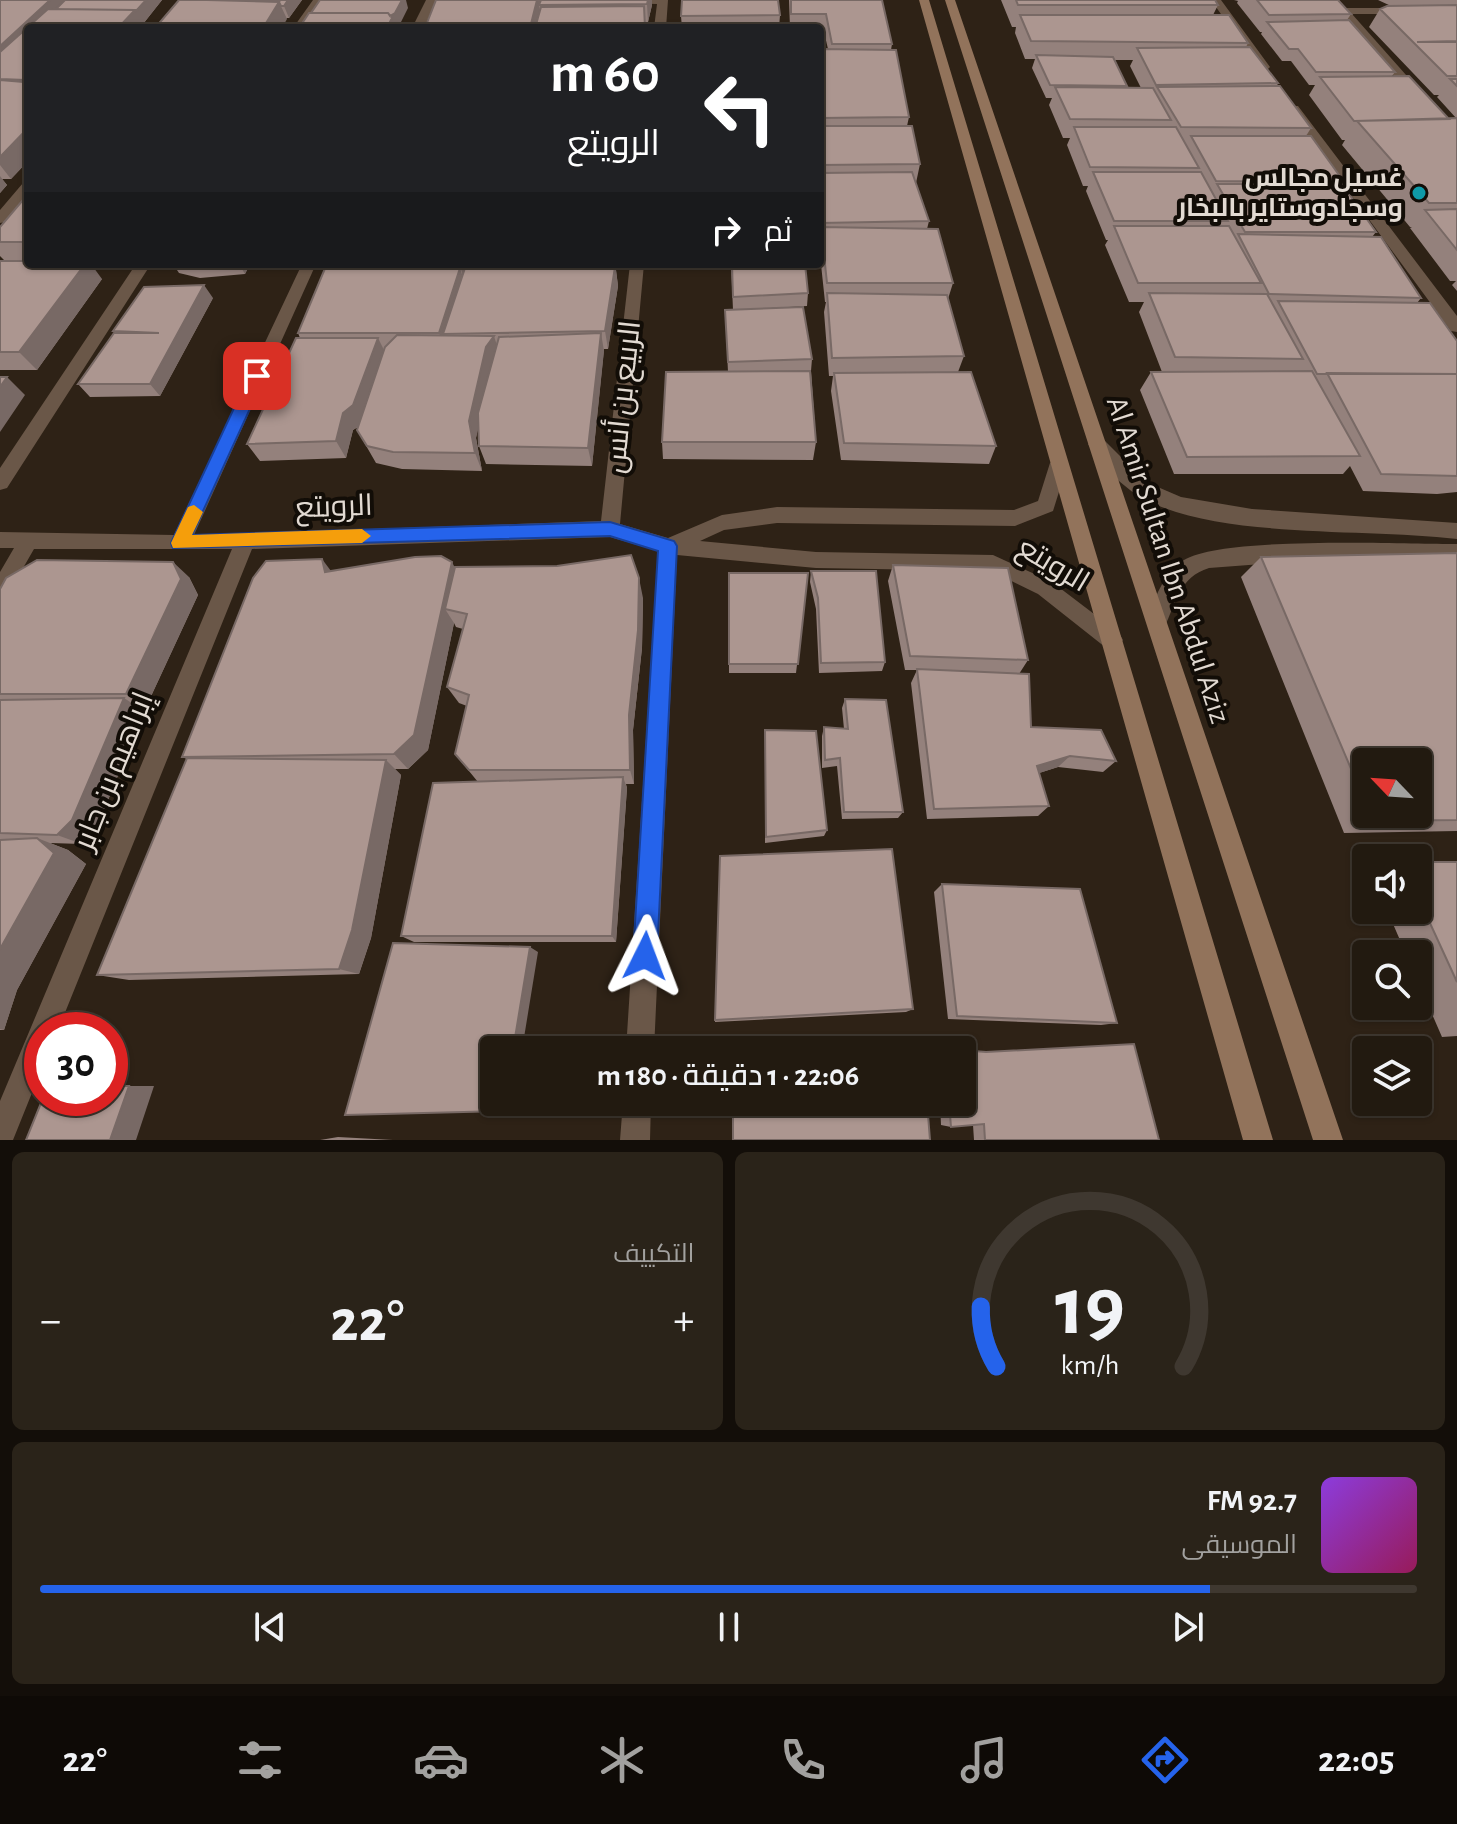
<!DOCTYPE html>
<html lang="ar">
<head>
<meta charset="utf-8">
<style>
  :root { --surface:#221a10; --page:#2a2319; --text:#f1f3f6; --muted:#a2a19f; --line:#3f3830; --accent:#2563eb }
  body { margin:0; font-family:"Alegreya Sans",Cairo,sans-serif; background:var(--page); color:var(--text); direction:rtl; height:100vh; display:flex; flex-direction:column; font-size:30px; white-space:nowrap }
  * { box-sizing:border-box; margin:0 }
  p { font-size:26px; color:var(--muted) }
  .icon { flex:none; width:44px; height:44px; fill:none; stroke:currentColor; stroke-width:2; stroke-linecap:round; stroke-linejoin:round }
  .map { position:relative; height:1140px; overflow:hidden; direction:ltr }
  .side { display:flex; flex-direction:column; gap:12px; padding:12px; background:#130e09; flex:1 }
  .side>* { flex:none }
  .hud { position:absolute; left:24px; top:24px; width:800px; height:244px; border-radius:8px; box-shadow:0 2px 6px #0004,0 0 0 2px var(--line); direction:rtl; background:#202124; color:#fff; overflow:hidden }
  .needle { width:52px; rotate:295deg }
  .fabs { position:absolute; left:1352px; top:748px; display:grid; gap:16px }
  .fabs a { display:grid; place-items:center; width:80px; height:80px; border-radius:8px; background:var(--surface); box-shadow:0 2px 6px #0004,0 0 0 2px var(--line); font-size:40px }
  .speed { position:absolute; left:24px; top:1012px; display:flex; gap:16px; font-size:40px; font-weight:700; text-align:center }
  .speed>* { display:grid; place-content:center; width:104px; height:104px; border-radius:50%; background:var(--surface); box-shadow:0 2px 6px #0004,0 0 0 2px var(--line); line-height:1 }
  .speed .limit { border:12px solid #d22; background:#fff; color:#111 }
  .pin { position:absolute; display:grid; place-items:center; width:68px; height:68px; color:#fff; margin:-34px; border-radius:16px; box-shadow:0 4px 12px #0006 }
  .me { position:absolute; width:88px; margin:-44px; rotate:3deg; stroke-linejoin:round; filter:drop-shadow(0 0 6px #0008) }
  .turn { display:flex; align-items:center; gap:28px; height:168px; padding:0 32px; font-size:36px }
  .turn .icon { width:104px; height:104px; stroke-width:2.5 }
  .turn b { display:block; font-size:56px; line-height:68px }
  .then { display:flex; align-items:center; height:76px; padding:0 32px; background:#0003; gap:16px; font-size:30px }
  .big { font-size:60px; font-weight:600; line-height:1.1 }
  .side .tile { flex:1; display:flex; flex-direction:column; justify-content:center; gap:12px; min-width:0; padding:0 28px; border-radius:12px; background:var(--page) }
  .side .dial { align-items:center; gap:0 }
  .dial svg { height:208px; overflow:visible; fill:none; stroke:var(--line); stroke-width:7; stroke-linecap:round; text-anchor:middle }
  .dial text { fill:var(--text); stroke:none }
  .song { display:flex; align-items:center; gap:24px }
  .cover { width:96px; height:96px; border-radius:12px; background:linear-gradient(135deg,hsl(270 70% 55%),hsl(330 70% 35%)) }
  .played { height:8px; border-radius:4px; background:linear-gradient(90deg,var(--accent) 85%,var(--line) 85%) }
  .keys { display:flex; justify-content:space-around; direction:ltr }
  .heat { display:flex; justify-content:space-between; align-items:center; font-size:44px; direction:ltr }
  .side .tiles { flex:1; display:grid; gap:12px; grid-template-columns:1fr 1fr }
  .tile:last-child { grid-column:span 2 }
  .trip { position:absolute; left:480px; top:1036px; width:496px; height:80px; border-radius:8px; background:var(--surface); box-shadow:0 2px 6px #0004,0 0 0 2px var(--line); font-weight:600; line-height:80px; text-align:center; direction:rtl }
  .dock { display:flex; height:128px; justify-content:space-around; align-items:center; background:#0e0a06; color:var(--muted) }
  .dock .icon { width:56px; height:56px }
  .dock .on { color:var(--accent) }
  .dock b { font-size:36px; color:var(--text) }
  .map>svg:first-child { display:block }
  .lines { fill:none; stroke-linecap:round; stroke-linejoin:round }
  .street { fill:#6a5748; fill-rule:evenodd }
  .secondary { fill:#92735b; fill-rule:evenodd }
  .wall { fill:#94817c; fill-rule:evenodd }
  .shaded-wall { fill:#786965 }
  .building { fill:#ac9690; stroke:#786965; stroke-width:2 }
  .route { fill:#2563eb; stroke:#184099; stroke-width:2 }
  .slow { fill:#f59e0b }
  .culture-dot { fill:#0f9aa8; stroke:#120d07; stroke-width:3 }
  .labels { text-anchor:middle; dominant-baseline:central; stroke-width:8; stroke-linejoin:round; paint-order:stroke }
  .far-poi-label { font-size:26px; font-weight:bold; fill:#e2dad2; stroke:#120d07; text-anchor:end }
  .street-label { font-size:30px; fill:#e2dad2; stroke:#120d07 }
</style>
</head>
<body>
<div class="map">
<svg width="1457" height="1140" viewBox="0 0 1457 1140">
  <rect width="100%" height="100%" fill="#2e2216"/>
  <g class="lines">
    <path class="street" d="M313,0H323L305,28H293Z
      M426,0H436L424,28H412Z
      M608,0H668L666,28H654L657,4L613,3Z
      M1211,0H1221L1270,67L1268,69H1260Z
      M1328,0H1339L1346,8H1457V14H1352L1422,93V99H1414Z
      M1290,106H1298L1457,316V332L1451,331L1290,112Z
      M28,182V195L5,222L0,223V210L23,183Z
      M136,264H151L7,488L0,490V468Z
      M302,264H316L194,535L601,521L630,264H644L620,524L668,538L722,515L777,507L1014,510L1038,501L1050,463L1059,456L1068,463L1053,511L1015,526L777,523L724,530L700,541L816,552L993,555L1052,582L1119,633L1123,640L1119,647L1112,649L1105,647L1038,594L991,571L816,568L677,555L654,1050H626L658,551L610,537L252,549L58,1030H42V1068L13,1140H0V1101L232,549H34L7,596L0,599V572L14,548H0V532L174,535Z
      M1097,437L1103,439L1146,482L1181,497L1252,509L1457,523V539C1368,528 1228,539 1150,502C1126,491 1101,466 1088,444Z
      M1457,544V560L1275,563L1209,568C1179,577 1176,604 1164,628L1157,631L1150,628L1147,622C1154,600 1163,573 1184,560C1223,536 1402,544 1457,544Z
      M623,1102H651L650,1140H620Z"/>
    <path class="secondary" d="M919,0H929L1273,1140H1243Z
      M945,0H955L1343,1140H1313Z"/>
  </g>
  <path class="wall" d="M0,0H170H162L143,24L28,28V161L11,179H2L7,185L0,193Z
    M179,0H302L289,18H286L287,19Z
    M436,0L652,5L648,22H646V28H425Z
    M789,0H882L892,44L891,50L909,117L907,126L920,164L916,183L929,221L927,229L953,283L948,299L964,356L958,372L996,446L989,464L841,460L831,391L833,376H829L824,312L826,302H825L820,255V49H828L824,32H820V28H790Z
    M1001,0H1215L1218,5L1213,15L1248,43L1246,47L1278,83L1277,86L1311,128L1306,136L1344,182L1342,185L1376,232L1372,237L1421,298L1417,303L1457,341V492L1437,494L1363,491L1350,466L1343,474H1174L1140,390L1151,372H1162L1139,312L1144,302H1129L1105,245L1108,240H1106L1086,191L1088,186H1083L1067,145L1070,138H1063L1049,105L1052,98H1046L1032,68L1035,59H1025L1015,33L1016,27H1012ZM1115,60H1133L1130,66L1141,88H1127V86Z
    M1234,0H1338L1351,14L1347,20L1395,72L1392,76L1449,119L1456,118L1437,97L1439,95H1434L1369,27L1380,9L1391,6L1378,0H1457V5L1419,6L1457,5V291L1452,285L1456,281H1450L1410,228L1412,227H1410L1342,145L1345,140H1342L1309,95L1315,85H1309L1291,61H1282L1261,34L1262,32H1260L1237,3L1238,1Z
    M780,15L779,28H682L681,16Z
    M28,194V260H4L0,256V227Z
    M0,261L102,279L37,370H0Z
    M173,264H250L245,274L200,278L179,273Z
    M327,264H616V270L618,286L608,349H604L592,466L486,464L479,446L478,428L476,438L482,471L402,469L376,463L357,430L358,427L353,430L346,458L260,461L247,444L300,338L298,333L328,266Z
    M731,264L808,293L807,306L733,310Z
    M213,298L160,396L90,397L78,384L115,333L113,331Z
    M725,310L812,359L811,371L816,442L813,460L663,459L662,442L728,372Z
    M1457,553V831L1344,833L1241,577L1261,557ZM1366,762L1418,814H1366Z
    M893,565L1028,660L1019,674L1031,727L1116,761L1103,772L1058,767L1039,773L1049,806L1038,816L927,819L911,683L917,670H905L888,581Z
    M455,568L643,598L642,648L633,730L634,784H626L627,788L616,942H414L401,936L478,782L455,754L467,706L459,703L447,687L463,629L456,627L454,623L428,750L408,769H395L401,775L371,938L359,974L129,980L97,975L187,759L182,757L331,571Z
    M811,571L885,662L882,671L819,673L816,609L810,582Z
    M729,573H808L796,673H729Z
    M189,577L198,595L146,707H138L144,711L96,830L82,844L50,843L68,850L86,864L17,990L4,1030H0V589Z
    M845,699L903,812L898,818L842,819L837,766L822,768V736L824,727L844,729L842,708Z
    M765,730L827,830L824,836L765,843Z
    M1418,862H1457V1036L1442,1037L1418,982V954H1406L1387,910H1418Z
    M942,884L1117,1023L1101,1025L948,1019L934,892Z
    M913,1009L906,1012L715,1022V1020Z
    M940,1102H962L1159,1140H974L973,1125L951,1127L941,1125Z
    M338,1137L393,1140H320Z"/>
  <path class="shaded-wall" d="M50,0H74L0,76V46Z
    M146,0H162L143,24L145,28H118Z
    M288,0H302L289,18L284,6Z
    M402,0H406L408,8L399,26L395,28H387L389,17Z
    M537,0H544L539,5L541,15L538,28H530Z
    M648,0H652V5L648,22L647,4Z
    M279,2L287,19L282,28H263Z
    M28,128V161L11,179L0,165V157Z
    M0,176L7,185L0,193Z
    M85,264H91L102,279L37,370L19,352Z
    M239,264H250L245,274Z
    M459,264H471L469,265L470,269L466,283Z
    M612,264H616V270L618,286L608,349L605,331L614,278Z
    M460,268L466,287L443,334L448,347L446,352L439,333Z
    M204,285L213,298L160,396L150,384Z
    M601,333L604,351L592,466L588,448Z
    M494,336L500,355L492,366L476,438L482,471L475,453L469,421L486,347Z
    M378,338L387,356L363,423L353,430L346,458L336,441L343,413Z
    M7,377L25,395L0,432V387Z
    M322,559L337,579L325,572Z
    M173,562L189,577L198,595L146,707L126,694Z
    M452,562L462,582L445,609L454,623L428,750L408,769L394,754Z
    M639,578L643,598L642,648L633,730L634,784L630,770L629,715Z
    M124,698L144,711L96,830L82,844L57,835Z
    M1070,756L1058,767L1027,777L1037,766Z
    M386,760L401,775L371,938L359,974L339,969Z
    M623,777L627,788L616,942L612,936Z
    M37,838L68,850L86,864L17,990L4,1030L0,1029V949Z
    M530,947L538,952L522,1050H513Z
    M129,1086H154L136,1140H110Z
    M504,1102H514L513,1110L503,1111Z"/>
  <path class="building" d="M0,0H50L0,46Z
    M65,0H146L136,11L135,10L56,9Z
    M179,0H207L279,2L263,28H155Z
    M235,0H288L284,6H281L279,2Z
    M320,0H402L395,13L390,16L388,13H311Z
    M436,0H537L530,28H425Z
    M541,0H648L647,4L539,5Z
    M682,0H778L780,15L681,16Z
    M791,0H882L892,44H832L826,14H791Z
    M1016,0H1215L1218,5H1018Z
    M1257,0H1338L1351,14L1269,15Z
    M1457,5V41L1417,42H1457V76H1447L1380,9L1387,6Z
    M644,6L645,28H535L541,7Z
    M48,9L135,10L118,28H28V128L0,157V80L23,82L24,80L0,79V52Z
    M309,13H388L392,18L387,28H299Z
    M1020,15H1229L1248,43L1031,41Z
    M1349,20L1395,72H1316L1298,49H1289L1267,22Z
    M1250,47L1278,83L1156,85L1137,48Z
    M820,49L896,50L909,117L820,118Z
    M1036,55L1113,57L1127,86L1050,85Z
    M1409,76L1449,119L1354,121L1320,77Z
    M1450,79H1457V86Z
    M1280,86L1311,128L1181,127L1157,87Z
    M1055,87L1153,88L1171,120L1070,119Z
    M1457,118V203H1429L1357,121Z
    M820,126H912L920,164L820,165Z
    M1074,127H1176L1199,168L1090,167Z
    M1191,136H1311L1344,182L1216,181Z
    M912,172L929,221L820,223V173Z
    M1093,172H1201L1228,221H1114Z
    M1217,184H1342L1376,232H1245Z
    M28,194V242H0V227Z
    M1457,209V250L1425,210Z
    M1114,226H1229L1261,283H1138Z
    M821,227L938,229L953,283H827Z
    M1238,234L1381,237L1421,298L1269,294Z
    M0,261H28V264H85L19,352H0Z
    M327,264H459L327,265Z
    M469,264H544L469,265Z
    M732,264H805L808,293L733,297Z
    M326,266L460,268L439,333H298Z
    M615,267L605,331L443,334L465,268Z
    M204,285L150,384H78L114,333H159L113,331L144,287Z
    M827,293L947,295L964,356L832,358Z
    M1149,293L1267,294L1303,359L1175,357Z
    M1278,301L1430,303L1457,341V374H1317Z
    M803,307L812,359L728,362L725,310Z
    M601,333L588,448L479,446L478,413L499,337Z
    M397,335L494,336L486,347L469,421L475,453L393,452L367,446L357,430L385,347Z
    M296,338H378L353,405L343,413L336,441L247,444Z
    M810,371L816,442H662L666,372Z
    M1312,371L1360,456L1187,457L1151,372Z
    M971,372L996,446L844,443L834,373Z
    M1327,373L1457,374V476L1381,474Z
    M0,377H7L0,387Z
    M1457,553V820L1373,821L1370,814H1418V762H1366V804L1261,557Z
    M631,555L639,578L638,630L629,715L630,770H469L455,754L469,695L447,687L467,614L445,609L455,567L557,566Z
    M441,556L452,562L414,735L394,754L182,757L253,578L266,561L322,559L325,572L415,557Z
    M37,560L173,562L181,579L126,694H0V589L6,578Z
    M893,565L1008,568L1028,660L910,656Z
    M811,571H876L885,662L821,663L818,598Z
    M729,573H808L798,664H729Z
    M917,669L1029,674L1031,727L1101,730L1116,761L1070,756L1037,766L1049,806L934,809Z
    M124,698L72,820L57,835L0,833V700Z
    M845,699L886,700L903,812H844L840,758L825,760L824,727L848,729Z
    M765,730L816,731L827,830L766,837Z
    M187,758L386,760L352,930L339,969L97,975Z
    M623,777L612,936H401L433,783Z
    M37,838L54,853L0,949V840Z
    M892,849L913,1009L715,1020L720,856Z
    M1418,862H1457V982L1418,897Z
    M942,884L1080,889L1117,1023L957,1016Z
    M393,943L530,947L513,1050H494V1102H504L503,1111L345,1115Z
    M920,1035L921,1050H741Z
    M1134,1044L1159,1140H985L984,1124L951,1127L949,1102H962V1050L986,1052Z
    M110,1086H129L110,1140H26L43,1098H110Z
    M733,1102H927L930,1140H733Z"/>
  <path class="route" d="M257,370L265,376L192,535L610,522L674,541L677,546L657,956L654,964L645,968L637,964L633,956L658,551L610,536L173,548L171,543L249,376Z"/>
  <path class="slow" d="M194,505L203,512L192,535L362,529L371,536L362,543L173,548L171,543L188,507Z"/>
  <circle class="culture-dot" cx="1419" cy="193" r="8"/>
  <g class="labels">
    <g class="far-poi-label">
      <text x="1403" y="178">غسيل مجالس<tspan x="1403" dy="30">وسجادوستاير بالبخار</tspan></text>
    </g>
    <g class="street-label">
      <text transform="translate(623 397) rotate(-84)">الربيع بن أنس</text>
      <text transform="translate(334 507) rotate(-2)">الرويتع</text>
      <text transform="translate(1168 560) rotate(72)">Al Amir Sultan Ibn Abdul Aziz</text>
      <text transform="translate(1053 565) rotate(31)">الرويتع</text>
      <text transform="translate(114 771) rotate(-68)">إبراهيم بن جابر</text>
    </g>
  </g>
</svg>
<div class="fabs">
<a><svg class="needle" viewBox="-14 -14 28 28"><path d="M0-13l5 13h-10z" fill="#e53935"/><path d="M0 13l5-13h-10z" fill="#a2a19f"/></svg></a>
<a><svg class="icon" aria-label="sound" viewBox="0 0 24 24"><path d="M4 9h4l5-4v14l-5-4H4zM17 9q2 3 0 6"/></svg></a>
<a><svg class="icon" aria-label="search" viewBox="0 0 24 24"><circle cx="10" cy="10" r="6"/><path d="M15 15l6 6"/></svg></a>
<a><svg class="icon" aria-label="layers" viewBox="0 0 24 24"><path d="M12 4l9 5-9 5-9-5zM3 14l9 5 9-5"/></svg></a>
</div>
<div class="speed"><div class="limit">30</div></div>
<div class="pin" style="left:257px;top:376px;background:#d93025"><svg class="icon" aria-label="arrive" viewBox="0 0 24 24"><path d="M6 21V4h12l-3 4 3 4H6"/></svg></div>
<svg class="me" style="left:645px;top:956px" viewBox="-20 -20 40 40"><path d="M0-17L14 15 0 8-14 15z" fill="#2563eb" stroke="#fff" stroke-width="4"/></svg>
<div class="trip">22:06 · 1 دقيقة · 180 m</div>
<div class="hud">
<div class="turn"><svg class="icon" aria-label="left" viewBox="0 0 24 24"><path d="M17 20v-9H6M10 6l-5 5 5 5"/></svg><div><b>60 m</b>الرويتع</div></div>
<div class="then">ثم<svg class="icon" aria-label="right" viewBox="0 0 24 24"><path d="M7 20v-9h11M14 6l5 5-5 5"/></svg></div>
</div>
</div>
<section class="side">
<div class="tiles">
<div class="tile dial"><svg viewBox="0 0 100 80">
<path d="M14 69A42 42 0 1 1 86 69"/>
<path d="M14 69A42 42 0 0 1 8 46" stroke="#2563eb"/>
<text x="50" y="56" font-size="32" font-weight="700">19</text>
<text x="50" y="72" font-size="11">km/h</text>
</svg></div>
<div class="tile"><p>التكييف</p>
<div class="heat"><a>−</a><b class="big">22°</b><a>+</a></div>
</div>
<div class="tile">
<div class="song"><i class="cover"></i><div><b>92.7 FM</b><p>الموسيقى</p></div></div>
<div class="played"></div>
<div class="keys"><svg class="icon" aria-label="previous" viewBox="0 0 24 24"><path d="M18 5L8 12l10 7zM5 5v14"/></svg><svg class="icon" aria-label="pause" viewBox="0 0 24 24"><path d="M8 5v14M16 5v14"/></svg><svg class="icon" aria-label="next" viewBox="0 0 24 24"><path d="M6 5l10 7-10 7zM19 5v14"/></svg></div>
</div>
</div>
</section>
<nav class="dock">
<b>22:05</b>
<svg class="icon on" aria-label="directions" viewBox="0 0 24 24"><path d="M12 3l9 9-9 9-9-9zM9 14v-3h6M13 9l2 2-2 2"/></svg>
<svg class="icon" aria-label="music" viewBox="0 0 24 24"><path d="M9 18V5l10-2v13"/><circle cx="6" cy="18" r="3"/><circle cx="16" cy="16" r="3"/></svg>
<svg class="icon" aria-label="phone" viewBox="0 0 24 24"><path d="M5 4h4l2 5-3 2q2 4 5 5l2-3 5 2v4C11 20 4 13 5 4z"/></svg>
<svg class="icon" aria-label="climate" viewBox="0 0 24 24"><path d="M12 3v18M4 7l16 10M4 17L20 7"/></svg>
<svg class="icon" aria-label="car" viewBox="0 0 24 24"><path d="M5 17H2v-5l4-1 3-4h7l3 4 3 1v5h-3M9 17h6M6 11h13"/><circle cx="7" cy="17" r="2"/><circle cx="17" cy="17" r="2"/></svg>
<svg class="icon" aria-label="filters" viewBox="0 0 24 24"><path d="M4 7h16M4 17h16"/><circle cx="9" cy="7" r="2"/><circle cx="15" cy="17" r="2"/></svg>
<b>22°</b>
</nav>
</body>
</html>
